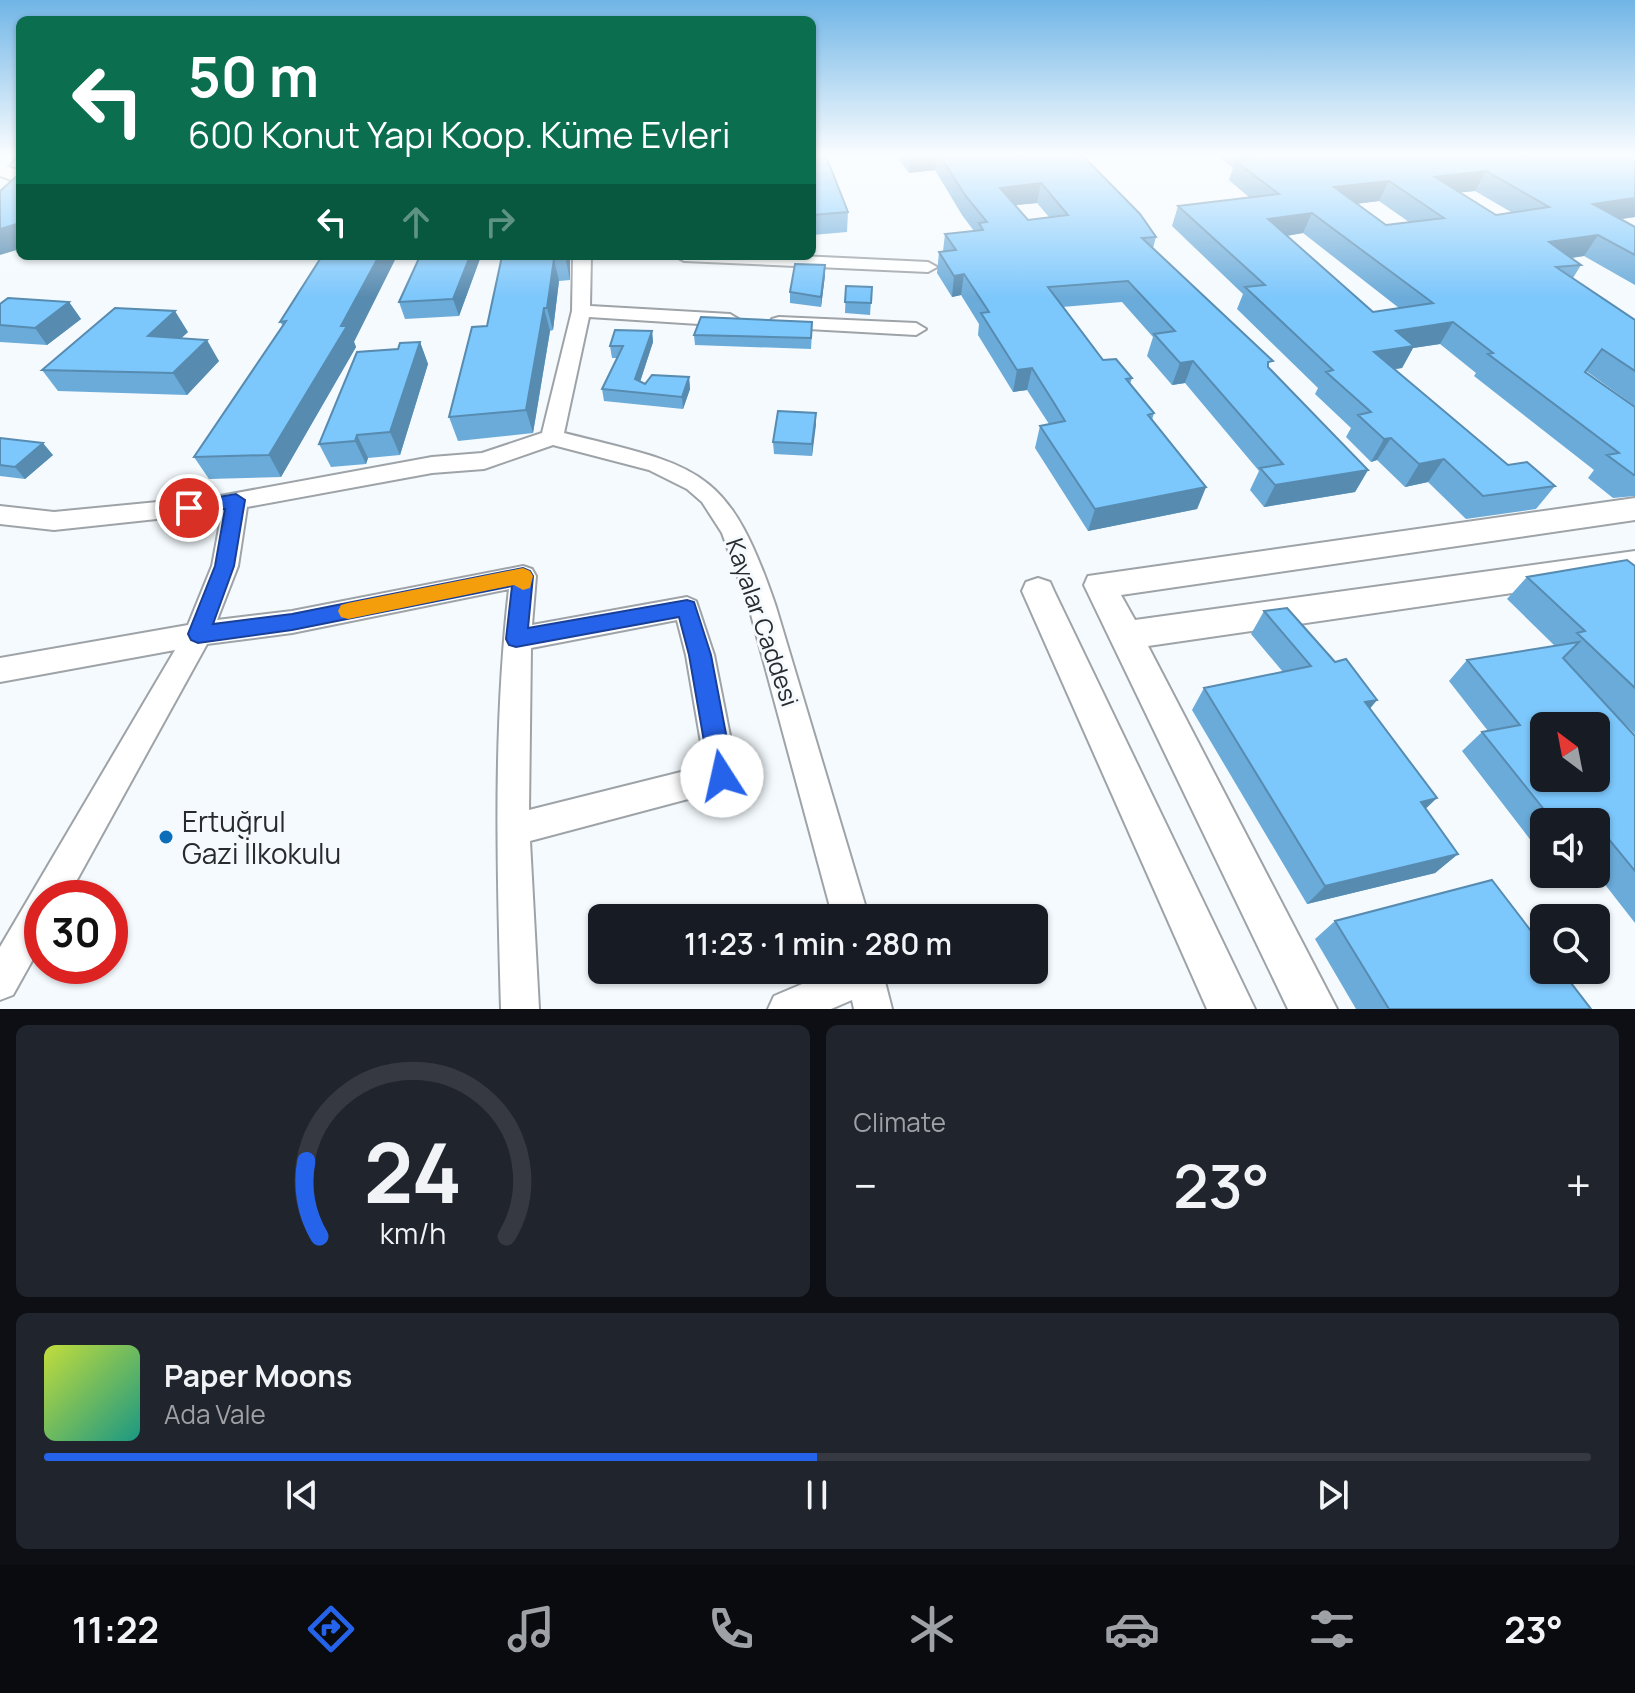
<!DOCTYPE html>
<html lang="en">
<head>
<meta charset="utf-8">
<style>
  :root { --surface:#171b24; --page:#20242c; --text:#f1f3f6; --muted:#9ea1a6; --line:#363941; --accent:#2563eb }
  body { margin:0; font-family:Manrope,sans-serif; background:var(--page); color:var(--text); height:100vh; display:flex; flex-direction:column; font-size:30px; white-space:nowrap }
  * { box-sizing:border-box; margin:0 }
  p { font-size:26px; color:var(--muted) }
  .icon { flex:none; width:44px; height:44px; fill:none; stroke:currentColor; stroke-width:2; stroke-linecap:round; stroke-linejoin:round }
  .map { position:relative; height:1009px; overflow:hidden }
  .side { display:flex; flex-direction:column; gap:16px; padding:16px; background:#0d0f14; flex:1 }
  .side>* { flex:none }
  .banner { position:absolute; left:16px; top:16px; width:800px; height:244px; border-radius:12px; box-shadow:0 2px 6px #0004; background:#0b6e4f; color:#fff; overflow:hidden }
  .needle { width:52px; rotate:328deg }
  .buttons { position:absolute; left:1530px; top:712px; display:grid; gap:16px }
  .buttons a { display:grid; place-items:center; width:80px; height:80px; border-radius:12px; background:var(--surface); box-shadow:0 2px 6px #0004; font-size:40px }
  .speed { position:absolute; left:24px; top:880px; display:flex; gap:16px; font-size:40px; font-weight:700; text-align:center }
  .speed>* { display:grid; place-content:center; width:104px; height:104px; border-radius:50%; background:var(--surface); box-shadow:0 2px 6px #0004; line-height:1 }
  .speed .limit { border:12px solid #d22; background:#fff; color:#111 }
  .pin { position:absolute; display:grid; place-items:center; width:68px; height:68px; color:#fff; margin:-34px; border:4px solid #fff; border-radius:50%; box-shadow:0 2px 8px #0007 }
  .me { position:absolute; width:88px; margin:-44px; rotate:350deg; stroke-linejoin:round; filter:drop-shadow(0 0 6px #0008) }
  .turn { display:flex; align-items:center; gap:28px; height:168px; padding:0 40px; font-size:36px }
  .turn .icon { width:104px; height:104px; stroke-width:2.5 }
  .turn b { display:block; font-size:56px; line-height:68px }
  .lanes { display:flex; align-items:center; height:76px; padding:0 40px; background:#0003; justify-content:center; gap:40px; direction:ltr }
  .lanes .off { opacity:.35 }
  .big { font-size:60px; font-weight:600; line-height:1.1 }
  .side .tile { flex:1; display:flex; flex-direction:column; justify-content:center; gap:12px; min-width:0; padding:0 28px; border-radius:12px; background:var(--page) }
  .side .dial { align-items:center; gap:0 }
  .dial svg { height:208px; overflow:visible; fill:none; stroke:var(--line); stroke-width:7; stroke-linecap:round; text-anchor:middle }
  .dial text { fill:var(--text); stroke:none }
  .song { display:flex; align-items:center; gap:24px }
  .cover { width:96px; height:96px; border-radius:12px; background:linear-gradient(135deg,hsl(70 70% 55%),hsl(170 70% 35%)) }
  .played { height:8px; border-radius:4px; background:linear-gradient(90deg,var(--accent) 50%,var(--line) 50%) }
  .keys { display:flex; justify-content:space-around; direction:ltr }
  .heat { display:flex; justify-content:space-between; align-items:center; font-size:44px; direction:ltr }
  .side .tiles { flex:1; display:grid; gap:16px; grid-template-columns:1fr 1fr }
  .tile:last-child { grid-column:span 2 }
  .trip { position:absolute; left:588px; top:904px; width:460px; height:80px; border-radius:12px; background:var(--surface); box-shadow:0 2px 6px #0004; font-weight:600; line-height:80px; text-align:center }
  .menu { display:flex; height:128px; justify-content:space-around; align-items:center; background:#090b0e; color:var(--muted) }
  .menu .icon { width:56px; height:56px }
  .menu .active { color:var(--accent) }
  .menu b { font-size:36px; color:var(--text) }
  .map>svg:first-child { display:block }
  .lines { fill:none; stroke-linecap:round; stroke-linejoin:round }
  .minor-casing { stroke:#9ea3a8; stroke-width:4 }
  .tertiary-casing { stroke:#9ea3a8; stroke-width:4 }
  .trunk-casing { stroke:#9ea3a8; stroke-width:4 }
  .minor { fill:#fff; fill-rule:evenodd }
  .tertiary { fill:#fff; fill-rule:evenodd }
  .trunk { fill:#fff; fill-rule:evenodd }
  .wall { fill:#6babd9; fill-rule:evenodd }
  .shaded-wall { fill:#578bb0 }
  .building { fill:#7cc7fc; stroke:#578bb0; stroke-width:2; fill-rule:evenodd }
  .route { fill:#2563eb; stroke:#184099; stroke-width:2 }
  .slow { fill:#f59e0b }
  .poi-dot { fill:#0c6db9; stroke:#f4fafe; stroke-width:3 }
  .labels { text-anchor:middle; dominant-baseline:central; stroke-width:6; stroke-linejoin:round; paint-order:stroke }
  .street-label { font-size:24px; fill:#282a2c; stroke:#f4fafe }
  .near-poi-label { font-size:28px; fill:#282a2c; stroke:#f4fafe; text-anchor:start }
</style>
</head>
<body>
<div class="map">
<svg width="1635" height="1009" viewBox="0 0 1635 1009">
  <rect width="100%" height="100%" fill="#f4fafe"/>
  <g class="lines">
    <defs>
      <path id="minor" d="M573,256H591L590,306L730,314L740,320L730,326L589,317L564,433C700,467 728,466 776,607L869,918H833L749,607L722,533L702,502L687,489L649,470L553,445L484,469L432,473L247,507L238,566L217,620L292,611L523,566L532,569L536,576L532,625L687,597L696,601L714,655L738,776L733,786L722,790L530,841L539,1009H501C497,868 493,728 509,589L292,633L207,644L67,898H42V943L13,995L0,1000V947L175,650L0,682V658L188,625L212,566L222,512L54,530L0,524V506L54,512L220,496L432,457L482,453L542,433L572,311ZM677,620L686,655L705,766L529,810L531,648Z
        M675,256H800L928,262L937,267L928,272L684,261Z
        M779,317L916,323L926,329L916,335L772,327L769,323L772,319Z
        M835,970H882L892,1009H854L852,1000L831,1009H768L774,996Z"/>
      <path id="tertiary" d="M0,164L20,171V183L0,176Z
        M1635,498V520L1121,595L1135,620L1635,551V575L1148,646L1337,1009H1288L1084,585L1088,576Z
        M1038,578L1050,582L1054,591L1255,1009H1207L1022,591L1026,582Z"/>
      <path id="trunk" d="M0,156H16L9,165L0,167Z"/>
    </defs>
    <use href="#minor" class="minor-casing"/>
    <use href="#tertiary" class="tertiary-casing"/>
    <use href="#trunk" class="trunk-casing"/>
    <use href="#minor" class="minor"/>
    <use href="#tertiary" class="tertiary"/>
    <use href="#trunk" class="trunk"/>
  </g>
  <path class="wall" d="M812,156L848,212L847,232L812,235Z
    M896,156H1083L1156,237L1153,248L1368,470L1355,492L1264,507L1250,490L1259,471L1185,383L1172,385L1147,356L1153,337L1122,302L1062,307L1103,360L1132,378L1130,384L1154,413L1152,420L1206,487L1197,509L1088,531L1035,448L1040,426L1049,424L1027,390L1013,392L978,335L979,324L961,295L952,297L937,273L939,252L943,251L945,234L974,231L962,215L935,170L909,173ZM1037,203L1049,217L1028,220L1015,205Z
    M1219,156H1635V217L1620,219L1635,227V285L1584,256L1571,258L1581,265L1573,278L1635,320V406L1586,371L1585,372L1635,407V496L1613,498L1588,478L1594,470L1474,376L1476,373L1440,344L1413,348L1402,368L1394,369L1508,465L1555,486L1536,509L1466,519L1428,482L1405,487L1377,460L1371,462L1346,437L1351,428L1315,394L1318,388L1237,309L1243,294L1172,226L1178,206L1250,198L1229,180L1233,168ZM1475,191L1511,212L1496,215L1461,192ZM1379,201L1409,222L1386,225L1357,204ZM1303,233L1399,308L1373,312L1287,236Z
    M322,256L356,347L281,477L209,479L194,457L283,326L280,322Z
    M481,256L459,316L405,319L399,302Z
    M502,256H569L570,261V280L559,281L553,330L550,331L533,433L458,441L449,417L487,326Z
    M825,275L821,307L790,303V292Z
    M846,286L872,287L870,315L845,313Z
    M69,302L81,319L47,345L0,342V304Z
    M652,331L653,342L640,382L645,384L689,377L690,389L683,409L604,401L602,389L618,358H612L610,346Z
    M188,332L181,338L219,361L187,395L58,391L42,370Z
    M812,332L811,349L695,345L694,335Z
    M420,342L428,364L400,455L368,458L366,464L331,467L319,444L398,349Z
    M816,413L812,456L774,454L773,442Z
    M0,438L53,455L25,479L0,476Z
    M1635,566V734L1617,716L1635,736V923L1596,873V822H1544V850L1539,851L1462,751L1482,732L1488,731L1449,681L1467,660L1555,646L1507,599L1527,577Z
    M1264,611L1335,662L1377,700L1370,708L1426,809L1458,854L1435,873L1307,904L1192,710L1204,688L1283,672L1251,634Z
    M1335,921L1591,1009H1356L1315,939Z"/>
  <path class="shaded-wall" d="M910,156H936L935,170L909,173Z
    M1486,171L1475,191L1425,196L1435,177Z
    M1389,181L1379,201L1325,207L1334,187Z
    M1041,183L1037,203L997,207L1000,188Z
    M1635,198V217L1580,225L1593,204Z
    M1312,213L1303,233L1260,240L1268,219Z
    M20,223V249L0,255V229Z
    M1598,235L1584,256L1536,263L1549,242Z
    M379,256H397L354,342L356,347L281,477L269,455Z
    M470,256H481L459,316L453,299Z
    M565,256H569L570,261V280Z
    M554,259L559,281L553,330L547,308Z
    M825,265V275L821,307V297Z
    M964,274L961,295L952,297L954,276Z
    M69,302L81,319L47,345L35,328Z
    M544,308L550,331L533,433L526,410Z
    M175,311L188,332L161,357L148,336Z
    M1453,322L1440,344L1413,348L1402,368L1362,374L1374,352L1396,331Z
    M652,331L653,342L637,391L635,379Z
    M207,340L219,361L187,395L173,373Z
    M420,342L428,364L400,455L390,432Z
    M1193,361L1185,383L1172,385L1180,363Z
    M1032,368L1027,390L1013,392L1017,370Z
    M689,377L690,389L683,409L682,397Z
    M816,413V425L812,456V444Z
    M357,435L368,458L366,464L355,441Z
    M1391,438L1377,460L1371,462L1384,439Z
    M43,443L53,455L25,479L15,467Z
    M1444,459L1428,482L1405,487L1419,464Z
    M1368,470L1355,492L1264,507L1275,485Z
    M1206,487L1197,509L1088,531L1095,509Z
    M1377,700L1359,722L1365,702Z
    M1437,798L1416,818L1421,802Z
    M1458,854L1435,873L1307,904L1325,886Z"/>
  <path class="building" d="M812,156H826L848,212L812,215Z
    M940,156H1083L1140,214L1156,237L1142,238L1273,361L1268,362V367L1368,470L1275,485L1260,468L1283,464L1193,361L1180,363L1154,334L1175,331L1128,281L1048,287L1103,360L1116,359L1132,378L1126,379L1154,413L1148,415L1206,487L1095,509L1040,426L1065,421L1054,403L1032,368L1017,370L981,313L989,312L964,274L954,276L939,252L956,250L945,234L983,230L979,223L987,222L965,195ZM1041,183L1068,215L1028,220L1000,188Z
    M1250,156H1635V198L1593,204L1635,227V255L1598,235L1549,242L1581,265L1556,267L1635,320V371L1602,349L1585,372L1635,407V475H1634L1607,455L1619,453L1488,354L1493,353L1453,322L1396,331L1414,346L1374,352L1508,465L1527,462L1555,486L1483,496L1444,459L1419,464L1391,438L1384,439L1358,415L1371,412L1326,372L1333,370L1245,287L1265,285L1178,206L1279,194L1235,161L1253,159ZM1486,171L1549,207L1496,215L1435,177ZM1389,181L1444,218L1386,225L1334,187ZM1312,213L1433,303L1373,312L1268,219Z
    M18,175H20V223L0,229V191Z
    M322,256H379L341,326H347L269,455L194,457L286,321L280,322Z
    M420,256H470L453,299L399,302Z
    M502,256H565V258L554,259L547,308H544L526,410L449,417L472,327L487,326Z
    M795,264L825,265L821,297L790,292Z
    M846,286L872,287L871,303L845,302Z
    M8,298L69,302L35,328L0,325V304Z
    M115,308L175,311L148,336L207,340L173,373L42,370Z
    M701,317L812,322L811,338L694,335Z
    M615,330L652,331L635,379L645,384L652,375L689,377L682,397L602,389L623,346H610Z
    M420,342L390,432L357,435L355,441L319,444L357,352L398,349L400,343Z
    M778,411L816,413L812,444L773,442Z
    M0,438L43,443L15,467L0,465Z
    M1627,560L1635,566V688L1577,633L1585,631L1527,577Z
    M1287,608L1335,662L1346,659L1377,700L1365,702L1437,798L1421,802L1458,854L1325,886L1204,688L1311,666L1264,611Z
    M1579,642L1563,658L1635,736V871L1598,826H1596V822H1554L1482,732L1520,725L1467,660ZM1544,726H1596V778H1544Z
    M1492,880L1544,948V970H1561L1591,1009H1389L1335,921Z"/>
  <linearGradient id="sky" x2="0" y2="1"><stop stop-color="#70b5e6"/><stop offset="0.52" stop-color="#fafdff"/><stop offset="1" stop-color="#fafdff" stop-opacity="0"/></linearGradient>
  <rect width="1635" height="298" fill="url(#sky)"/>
  <path class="route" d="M236,494L245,500L234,566L213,624L292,614L523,568L530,571L533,576L528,628L687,600L694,602L711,655L734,776L730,784L722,787L713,784L710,776L689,655L679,617L516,647L509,645L506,639L512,586L292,630L198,643L191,640L188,634L215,566L225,509L189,514L180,508L189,502Z"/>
  <path class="slow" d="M523,568L530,571L533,576L530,588L523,590L514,585L348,619L341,617L338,611L341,605L348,603Z"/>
  <circle class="poi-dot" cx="166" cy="837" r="8"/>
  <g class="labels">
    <g class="street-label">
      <text transform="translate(763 622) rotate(71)">Kayalar Caddesi</text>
    </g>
    <g class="near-poi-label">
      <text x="182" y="821">Ertuğrul<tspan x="182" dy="32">Gazi İlkokulu</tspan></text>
    </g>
  </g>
</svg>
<div class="buttons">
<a><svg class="needle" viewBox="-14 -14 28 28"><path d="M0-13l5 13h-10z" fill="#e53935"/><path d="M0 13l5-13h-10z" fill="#9ea1a6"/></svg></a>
<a><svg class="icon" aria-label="sound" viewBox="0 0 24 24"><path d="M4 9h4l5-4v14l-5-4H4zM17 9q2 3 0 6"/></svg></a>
<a><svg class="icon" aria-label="search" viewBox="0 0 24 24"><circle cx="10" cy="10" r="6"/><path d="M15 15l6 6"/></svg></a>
</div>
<div class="speed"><div class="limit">30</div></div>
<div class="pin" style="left:189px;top:508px;background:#d93025"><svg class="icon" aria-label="arrive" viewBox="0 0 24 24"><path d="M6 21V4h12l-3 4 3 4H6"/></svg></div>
<svg class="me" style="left:722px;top:776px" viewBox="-20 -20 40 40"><circle r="19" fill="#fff"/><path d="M0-13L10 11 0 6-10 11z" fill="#2563eb"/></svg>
<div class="trip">11:23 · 1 min · 280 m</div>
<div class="banner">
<div class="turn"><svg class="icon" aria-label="left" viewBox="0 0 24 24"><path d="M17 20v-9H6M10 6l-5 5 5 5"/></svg><div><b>50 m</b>600 Konut Yapı Koop. Küme Evleri</div></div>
<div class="lanes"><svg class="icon" aria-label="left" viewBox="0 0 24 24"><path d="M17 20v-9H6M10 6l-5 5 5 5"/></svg><svg class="icon off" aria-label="ahead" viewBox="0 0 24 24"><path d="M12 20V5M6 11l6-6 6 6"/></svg><svg class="icon off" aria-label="right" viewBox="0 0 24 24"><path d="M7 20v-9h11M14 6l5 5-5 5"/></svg></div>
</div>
</div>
<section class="side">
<div class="tiles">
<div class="tile dial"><svg viewBox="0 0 100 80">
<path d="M14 69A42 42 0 1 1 86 69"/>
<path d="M14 69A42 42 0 0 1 9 40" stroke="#2563eb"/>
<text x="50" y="56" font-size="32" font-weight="700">24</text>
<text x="50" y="72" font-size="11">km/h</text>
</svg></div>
<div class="tile"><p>Climate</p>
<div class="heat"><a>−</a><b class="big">23°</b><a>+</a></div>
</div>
<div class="tile">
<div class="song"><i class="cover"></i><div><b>Paper Moons</b><p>Ada Vale</p></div></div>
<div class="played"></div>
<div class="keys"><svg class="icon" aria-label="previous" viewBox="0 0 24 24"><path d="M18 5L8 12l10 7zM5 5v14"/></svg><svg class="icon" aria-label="pause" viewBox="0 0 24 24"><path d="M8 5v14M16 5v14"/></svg><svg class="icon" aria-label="next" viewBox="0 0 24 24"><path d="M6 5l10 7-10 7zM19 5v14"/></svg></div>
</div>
</div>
</section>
<nav class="menu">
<b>11:22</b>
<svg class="icon active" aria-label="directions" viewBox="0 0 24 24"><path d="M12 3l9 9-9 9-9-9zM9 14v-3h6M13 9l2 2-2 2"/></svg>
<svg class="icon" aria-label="music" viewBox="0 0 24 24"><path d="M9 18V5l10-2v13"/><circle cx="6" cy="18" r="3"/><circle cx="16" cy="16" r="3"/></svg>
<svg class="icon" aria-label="phone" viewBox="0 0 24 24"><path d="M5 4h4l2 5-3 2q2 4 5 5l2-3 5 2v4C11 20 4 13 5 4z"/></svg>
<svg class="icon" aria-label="climate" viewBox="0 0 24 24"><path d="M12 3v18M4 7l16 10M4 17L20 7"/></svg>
<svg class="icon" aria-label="car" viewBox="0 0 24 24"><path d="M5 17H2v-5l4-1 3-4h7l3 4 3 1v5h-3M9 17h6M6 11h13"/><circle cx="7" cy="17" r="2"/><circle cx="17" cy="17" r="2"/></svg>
<svg class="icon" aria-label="filters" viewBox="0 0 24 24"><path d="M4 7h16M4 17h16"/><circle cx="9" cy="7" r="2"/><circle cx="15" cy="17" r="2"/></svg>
<b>23°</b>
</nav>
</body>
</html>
